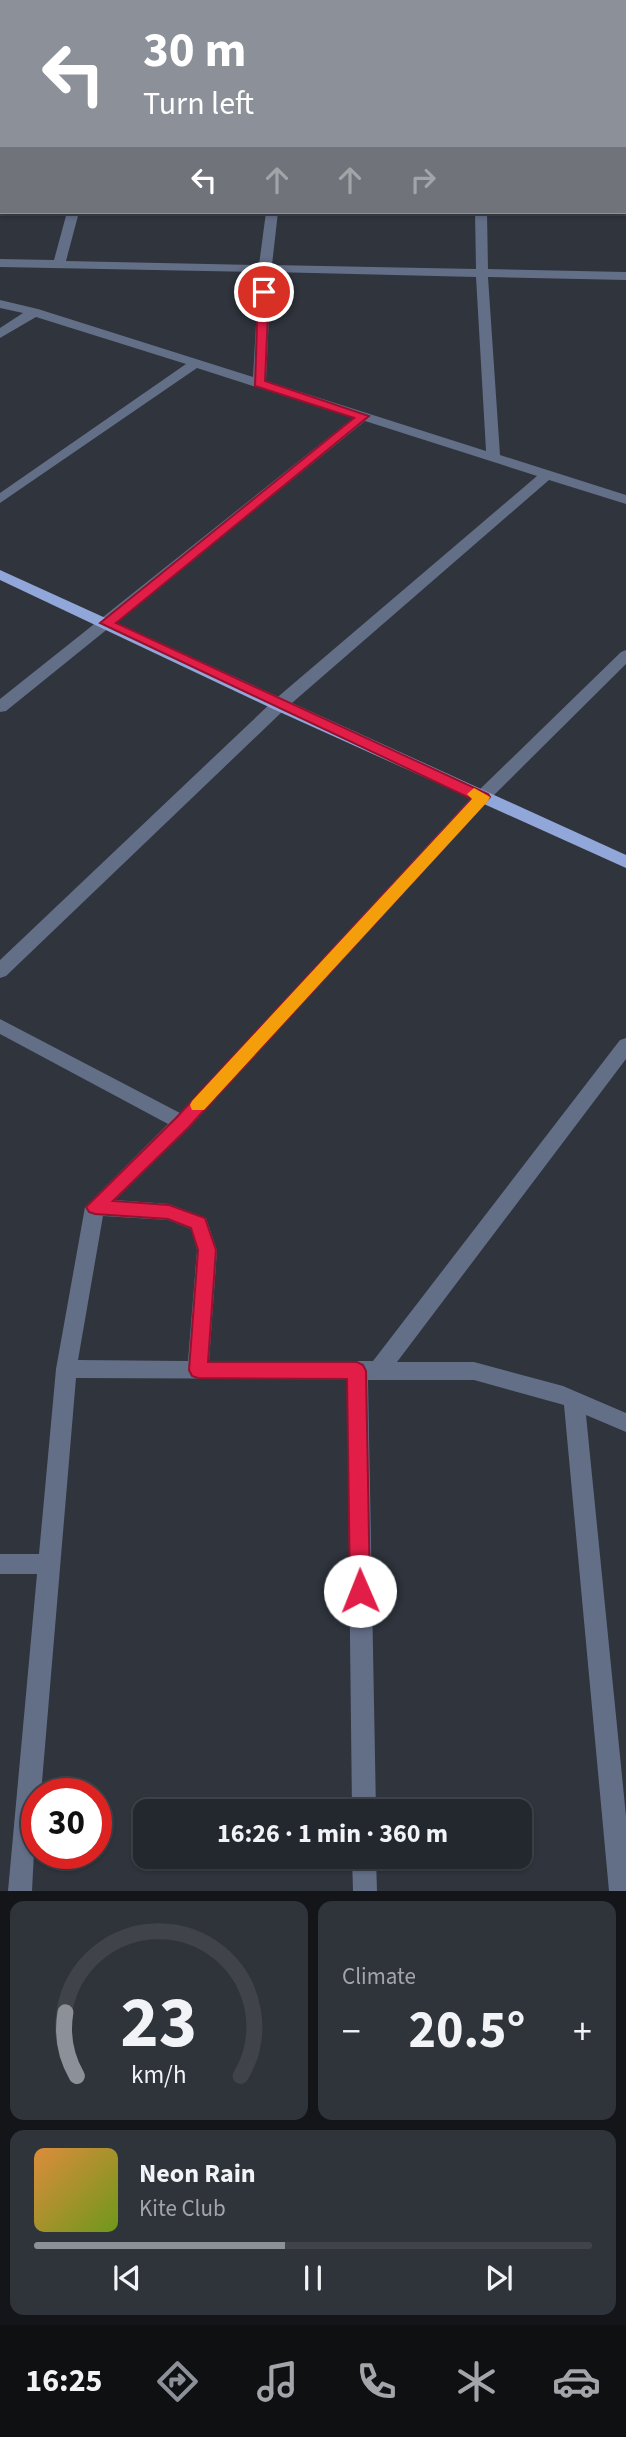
<!DOCTYPE html>
<html lang="en">
<head>
<meta charset="utf-8">
<style>
  :root { --surface:#23272e; --page:#2f333a; --text:#f1f3f6; --muted:#a3a5aa; --line:#40444a; --accent:#8c9099 }
  body { margin:0; font-family:"Source Sans 3",sans-serif; background:var(--page); color:var(--text); height:100vh; display:flex; flex-direction:column; font-size:26px; white-space:nowrap }
  * { box-sizing:border-box; margin:0 }
  p { font-size:23px; color:var(--muted) }
  .icon { flex:none; width:38px; height:38px; fill:none; stroke:currentColor; stroke-width:2; stroke-linecap:round; stroke-linejoin:round }
  .map { position:relative; height:1891px; overflow:hidden }
  .panel { display:flex; flex-direction:column; gap:10px; padding:10px; background:#131519; flex:1 }
  .panel>* { flex:none }
  .top-card { position:absolute; left:0px; top:0px; width:626px; height:214px; box-shadow:0 2px 5px #0004,0 0 0 2px var(--line); background:#8c9099; color:#fff; overflow:hidden }
  .speed { position:absolute; left:21px; top:1778px; display:flex; gap:14px; font-size:35px; font-weight:700; text-align:center }
  .speed>* { display:grid; place-content:center; width:91px; height:91px; border-radius:50%; background:var(--surface); box-shadow:0 2px 5px #0004,0 0 0 2px var(--line); line-height:1 }
  .speed .limit { border:10px solid #d22; background:#fff; color:#111 }
  .pin { position:absolute; display:grid; place-items:center; width:60px; height:60px; color:#fff; margin:-30px; border:4px solid #fff; border-radius:50%; box-shadow:0 2px 7px #0007 }
  .me { position:absolute; width:77px; margin:-38px; rotate:359deg; stroke-linejoin:round; filter:drop-shadow(0 0 5px #0008) }
  .turn { display:flex; align-items:center; gap:24px; height:147px; padding:0 28px; font-size:32px }
  .turn .icon { width:91px; height:91px; stroke-width:2.5 }
  .turn b { display:block; font-size:49px; line-height:60px }
  .lanes { display:flex; align-items:center; height:66px; padding:0 28px; background:#0003; justify-content:center; gap:35px; direction:ltr }
  .lanes .off { opacity:.35 }
  .big { font-size:52px; font-weight:700; line-height:1.1 }
  .panel .card { flex:1; display:flex; flex-direction:column; justify-content:center; gap:10px; min-width:0; padding:0 24px; border-radius:14px; background:var(--page) }
  .panel .dial { align-items:center; gap:0 }
  .dial svg { height:182px; overflow:visible; fill:none; stroke:var(--line); stroke-width:7; stroke-linecap:round; text-anchor:middle }
  .dial text { fill:var(--text); stroke:none }
  .song { display:flex; align-items:center; gap:21px }
  .cover { width:84px; height:84px; border-radius:10px; background:linear-gradient(135deg,hsl(30 70% 55%),hsl(80 70% 35%)) }
  .played { height:7px; border-radius:4px; background:linear-gradient(90deg,var(--accent) 45%,var(--line) 45%) }
  .keys { display:flex; justify-content:space-around; direction:ltr }
  .heat { display:flex; justify-content:space-between; align-items:center; font-size:38px; direction:ltr }
  .panel .tiles { flex:1; display:grid; gap:10px; grid-template-columns:1fr 1fr }
  .card:last-child { grid-column:span 2 }
  .trip { position:absolute; left:133px; top:1799px; width:399px; height:70px; border-radius:14px; background:var(--surface); box-shadow:0 2px 5px #0004,0 0 0 2px var(--line); font-weight:700; line-height:70px; text-align:center }
  .dock { display:flex; height:112px; justify-content:space-around; align-items:center; background:#0e1012; color:var(--muted) }
  .dock .icon { width:49px; height:49px }
  .dock .current { color:var(--accent) }
  .dock b { font-size:32px; color:var(--text) }
  .map>svg:first-child { display:block }
  .lines { fill:none; stroke-linecap:round; stroke-linejoin:round }
  .minor { fill:#636e87; fill-rule:evenodd }
  .major { fill:#91a6d9; fill-rule:evenodd }
  .route { fill:#e11d48; stroke:#92132f; stroke-width:2 }
  .slow { fill:#f59e0b }
</style>
</head>
<body>
<div class="map">
<svg width="626" height="1891" viewBox="0 0 626 1891">
  <rect width="100%" height="100%" fill="#2f343d"/>
  <g class="lines">
    <path class="minor" d="M126,0H136V2H126Z
      M294,0H304V2H294Z
      M356,0H538L539,2H357Z
      M626,0V6H625V2H621Z
      M0,109H2V115H0Z
      M625,120H626V127H625Z
      M67,212H79L66,261L259,265L266,212H278L272,265L476,269L475,212H487L488,269L626,272V280L488,277L500,455L626,495V504L549,480L285,709L6,976L0,978V960L273,701L537,476L365,421L6,711L0,712V699L353,418L197,368L0,503V493L186,364L36,317L0,338V328L23,313L0,308V300L38,309L253,377L259,272L0,267V259L54,260ZM271,272L476,277L486,451L266,381Z
      M626,650V664L488,801L189,1128L115,1200L169,1204L206,1218L217,1250L209,1361H373L620,1040L626,1038V1059L397,1362H474L563,1386L626,1413V1432L586,1415L626,1816V1891H609L564,1405L474,1380H368L376,1811H352L347,1379L76,1378L41,1794H37L32,1891H8L37,1574H0V1554H39L56,1369L85,1207L168,1124L0,1034V1019L180,1113L476,793L621,652ZM103,1216L168,1220L191,1229L197,1250L188,1361L78,1360Z
      M352,1857H376L377,1891H353Z"/>
    <path class="major" d="M0,570L626,855V868L273,709L0,580Z"/>
  </g>
  <path class="route" d="M264,288L269,292L265,381L369,416L116,623L488,794L490,797L188,1128L113,1201L169,1205L205,1218L216,1250L208,1362H357L363,1365L366,1371L370,1591L367,1598L360,1601L353,1598L350,1591L347,1379L198,1378L192,1376L189,1370L198,1250L191,1228L168,1219L95,1214L89,1212L86,1207L176,1118L472,799L100,623L354,418L255,386L258,292Z"/>
  <path class="slow" d="M474,788L490,797L488,801L204,1110H192L190,1105L192,1101L472,799L467,794Z"/>
</svg>
<div class="speed"><div class="limit">30</div></div>
<div class="pin" style="left:264px;top:292px;background:#d93025"><svg class="icon" aria-label="arrive" viewBox="0 0 24 24"><path d="M6 21V4h12l-3 4 3 4H6"/></svg></div>
<svg class="me" style="left:360px;top:1591px" viewBox="-20 -20 40 40"><circle r="19" fill="#fff"/><path d="M0-13L10 11 0 6-10 11z" fill="#e11d48"/></svg>
<div class="trip">16:26 · 1 min · 360 m</div>
<div class="top-card">
<div class="turn"><svg class="icon" aria-label="left" viewBox="0 0 24 24"><path d="M17 20v-9H6M10 6l-5 5 5 5"/></svg><div><b>30 m</b>Turn left</div></div>
<div class="lanes"><svg class="icon" aria-label="left" viewBox="0 0 24 24"><path d="M17 20v-9H6M10 6l-5 5 5 5"/></svg><svg class="icon off" aria-label="ahead" viewBox="0 0 24 24"><path d="M12 20V5M6 11l6-6 6 6"/></svg><svg class="icon off" aria-label="ahead" viewBox="0 0 24 24"><path d="M12 20V5M6 11l6-6 6 6"/></svg><svg class="icon off" aria-label="right" viewBox="0 0 24 24"><path d="M7 20v-9h11M14 6l5 5-5 5"/></svg></div>
</div>
</div>
<section class="panel">
<div class="tiles">
<div class="card dial"><svg viewBox="0 0 100 80">
<path d="M14 69A42 42 0 1 1 86 69"/>
<path d="M14 69A42 42 0 0 1 9 41" stroke="#8c9099"/>
<text x="50" y="56" font-size="32" font-weight="700">23</text>
<text x="50" y="72" font-size="11">km/h</text>
</svg></div>
<div class="card"><p>Climate</p>
<div class="heat"><a>−</a><b class="big">20.5°</b><a>+</a></div>
</div>
<div class="card">
<div class="song"><i class="cover"></i><div><b>Neon Rain</b><p>Kite Club</p></div></div>
<div class="played"></div>
<div class="keys"><svg class="icon" aria-label="previous" viewBox="0 0 24 24"><path d="M18 5L8 12l10 7zM5 5v14"/></svg><svg class="icon" aria-label="pause" viewBox="0 0 24 24"><path d="M8 5v14M16 5v14"/></svg><svg class="icon" aria-label="next" viewBox="0 0 24 24"><path d="M6 5l10 7-10 7zM19 5v14"/></svg></div>
</div>
</div>
</section>
<nav class="dock">
<b>16:25</b>
<svg class="icon current" aria-label="directions" viewBox="0 0 24 24"><path d="M12 3l9 9-9 9-9-9zM9 14v-3h6M13 9l2 2-2 2"/></svg>
<svg class="icon" aria-label="music" viewBox="0 0 24 24"><path d="M9 18V5l10-2v13"/><circle cx="6" cy="18" r="3"/><circle cx="16" cy="16" r="3"/></svg>
<svg class="icon" aria-label="phone" viewBox="0 0 24 24"><path d="M5 4h4l2 5-3 2q2 4 5 5l2-3 5 2v4C11 20 4 13 5 4z"/></svg>
<svg class="icon" aria-label="climate" viewBox="0 0 24 24"><path d="M12 3v18M4 7l16 10M4 17L20 7"/></svg>
<svg class="icon" aria-label="car" viewBox="0 0 24 24"><path d="M5 17H2v-5l4-1 3-4h7l3 4 3 1v5h-3M9 17h6M6 11h13"/><circle cx="7" cy="17" r="2"/><circle cx="17" cy="17" r="2"/></svg>
</nav>
</body>
</html>
